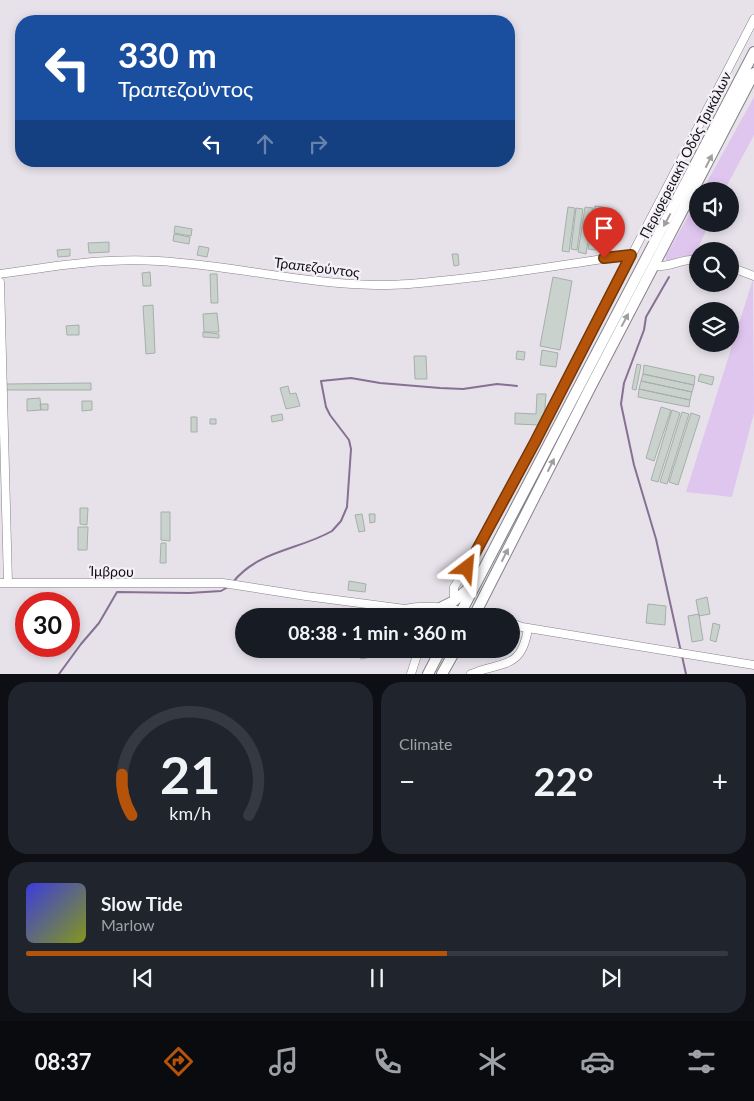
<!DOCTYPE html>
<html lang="en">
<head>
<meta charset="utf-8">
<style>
  :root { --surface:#171b24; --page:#20242c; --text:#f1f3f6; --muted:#9ea1a6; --line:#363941; --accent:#b45309 }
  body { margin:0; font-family:Lato,sans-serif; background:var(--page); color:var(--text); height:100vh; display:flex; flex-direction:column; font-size:19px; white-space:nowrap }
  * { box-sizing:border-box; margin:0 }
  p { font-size:16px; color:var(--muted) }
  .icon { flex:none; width:28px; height:28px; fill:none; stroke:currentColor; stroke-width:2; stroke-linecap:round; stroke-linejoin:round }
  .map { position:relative; height:674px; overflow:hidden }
  .sheet { display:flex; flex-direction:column; gap:8px; padding:8px; background:#0d0f14; flex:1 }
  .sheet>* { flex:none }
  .guide { position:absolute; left:15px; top:15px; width:500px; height:152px; border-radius:20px; box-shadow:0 2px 8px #0003; background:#1a4fa0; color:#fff; overflow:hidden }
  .tools { position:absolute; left:689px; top:182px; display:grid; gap:10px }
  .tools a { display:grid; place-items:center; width:50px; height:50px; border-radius:50%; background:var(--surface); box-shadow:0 2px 8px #0003; font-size:25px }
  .speed { position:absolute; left:15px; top:592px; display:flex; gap:10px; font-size:25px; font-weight:700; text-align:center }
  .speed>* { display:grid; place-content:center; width:65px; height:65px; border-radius:50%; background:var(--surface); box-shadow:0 2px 8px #0003; line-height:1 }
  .speed .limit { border:8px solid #d22; background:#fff; color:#111 }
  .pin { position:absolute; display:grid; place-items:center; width:42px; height:42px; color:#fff; margin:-51px -21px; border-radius:50% 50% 50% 0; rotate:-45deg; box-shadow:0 0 5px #0007 }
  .pin .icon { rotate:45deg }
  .me { position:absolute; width:55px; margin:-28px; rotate:29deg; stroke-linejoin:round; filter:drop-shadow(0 0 4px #0008) }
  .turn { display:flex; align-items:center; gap:18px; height:105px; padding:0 20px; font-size:22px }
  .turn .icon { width:65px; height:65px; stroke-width:2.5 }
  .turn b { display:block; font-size:35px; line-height:42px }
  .lanes { display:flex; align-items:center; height:48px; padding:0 20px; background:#0003; justify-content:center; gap:25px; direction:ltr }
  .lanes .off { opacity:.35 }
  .big { font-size:38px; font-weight:700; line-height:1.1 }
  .sheet .card { flex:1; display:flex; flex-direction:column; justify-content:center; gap:8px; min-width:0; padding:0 18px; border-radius:20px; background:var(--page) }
  .sheet .dial { align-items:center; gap:0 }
  .dial svg { height:130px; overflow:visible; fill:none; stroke:var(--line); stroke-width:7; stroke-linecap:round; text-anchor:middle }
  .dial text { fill:var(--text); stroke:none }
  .song { display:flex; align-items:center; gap:15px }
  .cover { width:60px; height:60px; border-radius:8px; background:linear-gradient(135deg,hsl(240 70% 55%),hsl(70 70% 35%)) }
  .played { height:5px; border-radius:2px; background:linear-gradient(90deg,var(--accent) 60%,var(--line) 60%) }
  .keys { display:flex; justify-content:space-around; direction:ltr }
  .heat { display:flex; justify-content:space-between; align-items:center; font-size:28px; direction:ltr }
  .sheet .tiles { flex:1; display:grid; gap:8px; grid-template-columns:1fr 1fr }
  .card:last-child { grid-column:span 2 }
  .trip { position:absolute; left:235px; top:608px; width:285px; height:50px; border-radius:25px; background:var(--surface); box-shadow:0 2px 8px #0003; font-weight:700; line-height:50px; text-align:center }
  .tabs { display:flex; height:80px; justify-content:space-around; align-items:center; background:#090b0e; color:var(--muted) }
  .tabs .icon { width:35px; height:35px }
  .tabs .selected { color:var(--accent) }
  .tabs b { font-size:22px; color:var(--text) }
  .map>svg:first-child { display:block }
  .green { fill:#dfc6ee }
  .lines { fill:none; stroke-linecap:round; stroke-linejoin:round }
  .stream { stroke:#867093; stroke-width:2 }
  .building { fill:#c9d2cd; stroke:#a6afaa }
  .minor-casing { stroke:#868289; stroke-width:9 }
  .major-casing { stroke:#868289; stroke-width:12 }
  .minor { stroke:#fff; stroke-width:8 }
  .major { stroke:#fff; stroke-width:10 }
  .oneway { fill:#9f9fa0 }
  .route-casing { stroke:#753606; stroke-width:12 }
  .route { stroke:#b45309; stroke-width:9 }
  .labels { text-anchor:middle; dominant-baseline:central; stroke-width:4.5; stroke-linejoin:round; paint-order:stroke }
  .street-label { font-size:14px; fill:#100f11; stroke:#f4f0f7 }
</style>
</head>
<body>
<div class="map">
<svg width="754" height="674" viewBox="0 0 754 674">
  <rect width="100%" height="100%" fill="#e7e2ea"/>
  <path class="green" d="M754,97V135L724,191H702Z
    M697,200L698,224H709L695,255L678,257L670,262L666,260V256Z
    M753,279L754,413L732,497L686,492Z"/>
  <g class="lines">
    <path class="stream" d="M669,277L646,317L644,330L624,383L621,404L634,465L656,539L681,652
      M233,582C259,550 299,550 332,531L341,521L347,507L351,449L349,440L330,415L326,407L321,381L351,378L380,383L440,388L463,389L497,384L517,386
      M682,656L686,674
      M59,674L81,644L99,623L117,592L189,593L221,591L228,587"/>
  </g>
  <path class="building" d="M79,161H90L89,165L79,163Z
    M595,206L603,207L596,250L588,249Z
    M568,207L575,208L569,252L562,251Z
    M585,207L593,208L586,254L578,252Z
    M576,208L583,209L577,250L571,249Z
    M175,226L192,229L191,236L174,233Z
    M174,234L190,237L189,244L173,241Z
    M109,242V252L89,253L88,243Z
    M199,246L209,248L207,257L197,255Z
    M70,249V256L58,257L57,250Z
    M452,254H458L459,265L454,266Z
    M150,272L151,286H143L142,273Z
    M210,274H217L218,303H211Z
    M553,277L572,281L560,350L540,346Z
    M153,305L155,353L146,354L143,306Z
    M217,313L219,332H204L203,314Z
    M79,325V335H67L66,326Z
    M203,332L219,334V338L203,337Z
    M542,350L558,353L556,367L540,365Z
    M517,351L525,352L524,360L516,359Z
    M414,356H426L427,379H415Z
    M637,364L641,365L636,390L632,389Z
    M644,365L695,376L694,385L643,374Z
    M643,374L694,385L692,392L641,381Z
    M700,374L714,377L712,385L698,381Z
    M641,381L692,392L690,400L639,389Z
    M91,383V390H6V384Z
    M288,386L290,394L296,393L300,406L286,409L280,388Z
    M639,389L690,400L689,407L638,397Z
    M537,394H546L544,421L541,420V425L515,424V413L536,414Z
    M40,398L41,410L27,411V399Z
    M82,401H92V410L82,411Z
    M40,404H48V410H41Z
    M661,407L671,410L654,461L646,458Z
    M672,410L680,413L658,482L651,480Z
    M682,412L689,414L667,484L660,482Z
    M691,413L700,416L678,485L669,482Z
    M282,414L283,420L272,422L271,416Z
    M191,417H197V432H191Z
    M210,419H216V424H210Z
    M80,508H88L87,525L80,524Z
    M161,512H170V541L161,540Z
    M362,514L365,531L359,532L355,515Z
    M369,514H375V522L370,523Z
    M78,527H88L87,550H78Z
    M161,543H166V563H160Z
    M349,581L366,584L365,592L348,590Z
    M707,597L710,614L699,616L696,600Z
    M648,604L666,606L665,625L646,623Z
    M699,614L703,640L692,642L688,616Z
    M713,623L720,625L716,642L710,640Z
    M359,649H375L376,656L361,659Z"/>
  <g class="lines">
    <defs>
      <path id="minor" d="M654,266C670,268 681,258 698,260
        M730,267L754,276
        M0,274C53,266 104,258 158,261C231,265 303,284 376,285C403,286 431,282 459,279C516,273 573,263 631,255
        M0,282L8,583
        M0,583H223L306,596L405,609L425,616
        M454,601V587L467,568L535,442L754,19
        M405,609C430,603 459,610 484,616
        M511,623L522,627L754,665
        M411,674L419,649
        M471,674C502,661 522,670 528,628"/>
      <path id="major" d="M440,608L454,601L474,584
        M459,616L754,52
        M474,616L589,390L754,73
        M428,674L441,649
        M442,674L456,649"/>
    </defs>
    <use href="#minor" class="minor-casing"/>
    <use href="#major" class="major-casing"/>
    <use href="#minor" class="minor"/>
    <use href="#major" class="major"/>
  </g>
  <defs><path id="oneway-solid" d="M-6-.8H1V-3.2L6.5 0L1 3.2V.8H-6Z" transform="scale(1.25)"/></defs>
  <g class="oneway">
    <use href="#oneway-solid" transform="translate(709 161) rotate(-63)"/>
    <use href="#oneway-solid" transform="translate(667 220) rotate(118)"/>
    <use href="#oneway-solid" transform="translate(625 320) rotate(-62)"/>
    <use href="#oneway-solid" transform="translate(551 465) rotate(-63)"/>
    <use href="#oneway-solid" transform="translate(505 555) rotate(-63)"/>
  </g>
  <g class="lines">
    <defs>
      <path id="route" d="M467,568L535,442L631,255L604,258"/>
    </defs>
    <use href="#route" class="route-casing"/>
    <use href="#route" class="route"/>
  </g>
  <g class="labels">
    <g class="street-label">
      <text transform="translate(685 155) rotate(-63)">Περιφερειακή Οδός Τρικάλων</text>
      <text transform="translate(317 267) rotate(7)">Τραπεζούντος</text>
      <text transform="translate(112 571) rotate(1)">Ίμβρου</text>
    </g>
  </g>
</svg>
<div class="tools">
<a><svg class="icon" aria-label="sound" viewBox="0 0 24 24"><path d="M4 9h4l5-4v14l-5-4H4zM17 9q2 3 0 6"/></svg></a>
<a><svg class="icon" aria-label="search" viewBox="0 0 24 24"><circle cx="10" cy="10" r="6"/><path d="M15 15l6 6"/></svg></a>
<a><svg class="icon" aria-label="layers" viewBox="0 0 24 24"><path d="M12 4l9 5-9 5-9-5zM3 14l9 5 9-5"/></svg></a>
</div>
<div class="speed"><div class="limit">30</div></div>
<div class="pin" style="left:604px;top:258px;background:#d93025"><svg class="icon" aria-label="arrive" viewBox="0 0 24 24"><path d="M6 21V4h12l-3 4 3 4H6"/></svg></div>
<svg class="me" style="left:467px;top:568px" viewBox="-20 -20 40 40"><path d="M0-17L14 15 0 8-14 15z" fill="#b45309" stroke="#fff" stroke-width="4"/></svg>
<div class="trip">08:38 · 1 min · 360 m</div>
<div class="guide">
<div class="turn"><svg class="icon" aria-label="left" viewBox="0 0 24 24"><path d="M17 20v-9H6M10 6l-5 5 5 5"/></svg><div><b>330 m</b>Τραπεζούντος</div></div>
<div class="lanes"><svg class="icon" aria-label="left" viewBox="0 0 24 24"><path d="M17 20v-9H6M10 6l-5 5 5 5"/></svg><svg class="icon off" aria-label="ahead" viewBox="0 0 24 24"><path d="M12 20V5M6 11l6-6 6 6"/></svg><svg class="icon off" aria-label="right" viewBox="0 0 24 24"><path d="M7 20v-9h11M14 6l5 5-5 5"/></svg></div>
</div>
</div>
<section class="sheet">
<div class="tiles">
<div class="card dial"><svg viewBox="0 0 100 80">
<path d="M14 69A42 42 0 1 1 86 69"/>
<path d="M14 69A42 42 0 0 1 8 44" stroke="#b45309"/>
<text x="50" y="56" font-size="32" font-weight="700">21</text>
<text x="50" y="72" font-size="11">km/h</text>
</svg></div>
<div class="card"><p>Climate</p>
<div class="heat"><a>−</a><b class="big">22°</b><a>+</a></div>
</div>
<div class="card">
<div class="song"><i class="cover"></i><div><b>Slow Tide</b><p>Marlow</p></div></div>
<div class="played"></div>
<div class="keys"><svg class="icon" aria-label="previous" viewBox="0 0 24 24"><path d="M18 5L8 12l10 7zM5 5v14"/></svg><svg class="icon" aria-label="pause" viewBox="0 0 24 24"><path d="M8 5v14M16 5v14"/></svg><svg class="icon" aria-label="next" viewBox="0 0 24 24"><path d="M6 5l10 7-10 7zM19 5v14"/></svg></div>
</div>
</div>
</section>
<nav class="tabs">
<b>08:37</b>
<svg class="icon selected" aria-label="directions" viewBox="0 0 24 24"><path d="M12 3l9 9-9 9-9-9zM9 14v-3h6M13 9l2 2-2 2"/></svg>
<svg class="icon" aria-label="music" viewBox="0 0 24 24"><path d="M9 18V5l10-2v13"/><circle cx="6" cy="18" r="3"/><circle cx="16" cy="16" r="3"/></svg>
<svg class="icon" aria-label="phone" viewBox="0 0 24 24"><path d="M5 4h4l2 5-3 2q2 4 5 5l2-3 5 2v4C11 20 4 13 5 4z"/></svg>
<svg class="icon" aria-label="climate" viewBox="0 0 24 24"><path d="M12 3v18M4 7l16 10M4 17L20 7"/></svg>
<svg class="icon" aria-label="car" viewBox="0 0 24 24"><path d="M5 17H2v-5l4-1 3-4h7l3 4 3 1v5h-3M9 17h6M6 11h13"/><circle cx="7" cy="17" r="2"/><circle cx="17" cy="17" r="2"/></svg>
<svg class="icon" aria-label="filters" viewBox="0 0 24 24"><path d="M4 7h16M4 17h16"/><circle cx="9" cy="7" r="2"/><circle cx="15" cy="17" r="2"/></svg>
</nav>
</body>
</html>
